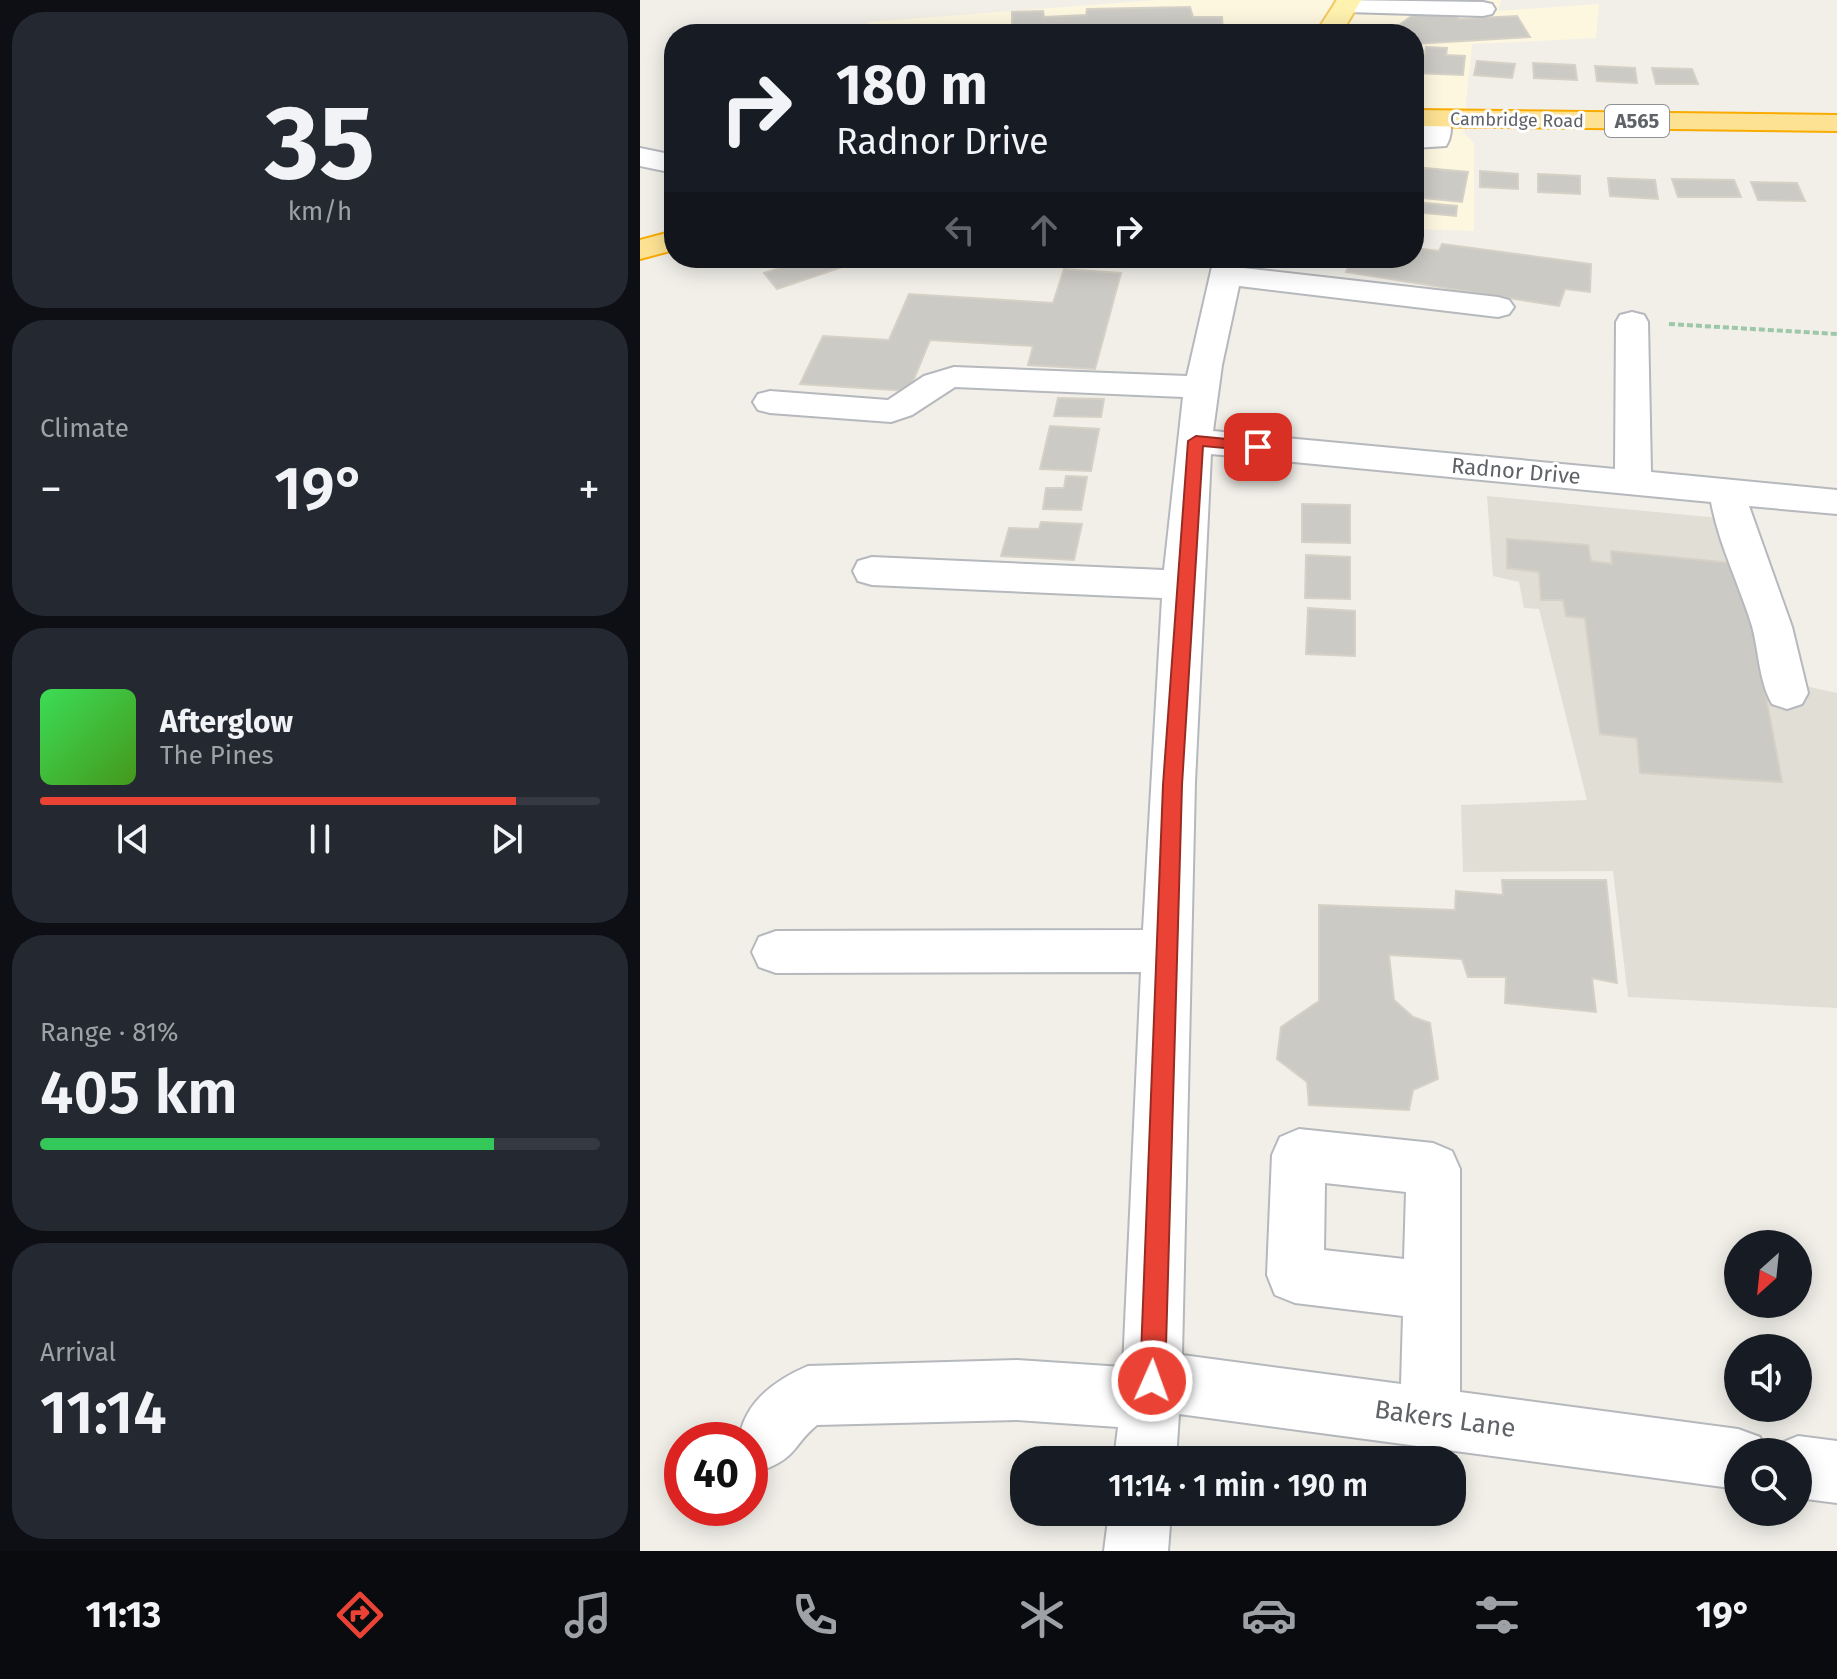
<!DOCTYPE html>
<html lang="en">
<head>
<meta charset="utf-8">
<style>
  :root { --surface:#171b24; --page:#242831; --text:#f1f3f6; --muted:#9ea1a6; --line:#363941; --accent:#ea4335 }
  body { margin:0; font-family:"Fira Sans",sans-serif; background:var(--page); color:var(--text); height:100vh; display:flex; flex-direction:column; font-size:30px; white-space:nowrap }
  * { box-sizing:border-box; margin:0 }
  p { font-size:26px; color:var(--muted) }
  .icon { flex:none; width:44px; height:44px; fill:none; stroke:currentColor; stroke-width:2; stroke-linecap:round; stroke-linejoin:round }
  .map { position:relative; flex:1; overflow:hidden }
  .panel { display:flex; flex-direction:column; gap:12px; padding:12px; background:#0d0f14; width:640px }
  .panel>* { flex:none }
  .banner { position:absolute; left:24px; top:24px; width:760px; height:244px; border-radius:32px; box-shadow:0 4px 20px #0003; background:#171b24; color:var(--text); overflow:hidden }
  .needle { width:52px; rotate:207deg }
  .buttons { position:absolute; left:1084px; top:1230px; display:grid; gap:16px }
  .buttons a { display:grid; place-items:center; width:88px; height:88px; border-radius:50%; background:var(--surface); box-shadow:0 4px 20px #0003; font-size:40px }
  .speed { position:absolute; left:24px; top:1422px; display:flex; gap:16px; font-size:40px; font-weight:700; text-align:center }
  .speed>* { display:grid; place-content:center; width:104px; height:104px; border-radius:50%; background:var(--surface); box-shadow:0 4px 20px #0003; line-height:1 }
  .speed .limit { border:12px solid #d22; background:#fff; color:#111 }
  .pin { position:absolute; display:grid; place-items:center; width:68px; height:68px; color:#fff; margin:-34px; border-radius:16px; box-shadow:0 4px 12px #0006 }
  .me { position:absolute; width:88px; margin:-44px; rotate:2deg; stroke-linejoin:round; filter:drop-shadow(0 0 6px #0008) }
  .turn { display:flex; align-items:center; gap:28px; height:168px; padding:0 40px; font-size:36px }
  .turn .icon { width:104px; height:104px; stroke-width:2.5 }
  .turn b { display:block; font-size:56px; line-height:68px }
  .lanes { display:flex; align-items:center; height:76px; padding:0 40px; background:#0003; justify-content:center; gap:40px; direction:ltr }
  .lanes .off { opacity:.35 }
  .big { font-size:60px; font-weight:600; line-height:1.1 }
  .panel .card { flex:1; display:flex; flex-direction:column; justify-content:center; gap:12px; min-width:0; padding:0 28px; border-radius:32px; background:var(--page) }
  .panel .dial { align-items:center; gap:0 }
  .dial b { font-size:104px; line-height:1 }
  .song { display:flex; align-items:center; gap:24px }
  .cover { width:96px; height:96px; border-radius:12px; background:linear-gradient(135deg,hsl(130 70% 55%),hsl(100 70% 35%)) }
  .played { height:8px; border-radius:4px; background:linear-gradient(90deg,var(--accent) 85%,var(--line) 85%) }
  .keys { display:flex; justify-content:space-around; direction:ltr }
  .heat { display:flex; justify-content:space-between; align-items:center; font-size:44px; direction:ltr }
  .charge { height:12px; border-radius:6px; background:linear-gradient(90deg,#34c759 81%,var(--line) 0) }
  .trip { position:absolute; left:370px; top:1446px; width:456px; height:80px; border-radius:32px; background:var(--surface); box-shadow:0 4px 20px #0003; font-weight:600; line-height:80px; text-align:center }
  .tabs { display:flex; height:128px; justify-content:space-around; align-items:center; background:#090b0e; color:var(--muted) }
  .tabs .icon { width:56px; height:56px }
  .tabs .active { color:var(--accent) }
  .tabs b { font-size:36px; color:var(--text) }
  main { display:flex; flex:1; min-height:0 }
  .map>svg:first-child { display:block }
  .commercial { fill:#fef7e0 }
  .education { fill:#e1ded6 }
  .building { fill:#cccac5; stroke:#d6d1c6; stroke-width:2 }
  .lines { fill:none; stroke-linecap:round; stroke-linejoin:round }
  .minor-casing { stroke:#b5b8bc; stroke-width:4 }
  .major-casing { stroke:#f2c960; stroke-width:4 }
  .highway-casing { stroke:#f9ab00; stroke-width:4 }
  .path { stroke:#9cc7a9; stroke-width:4; stroke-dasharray:6 3; stroke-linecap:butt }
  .minor { fill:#fff; fill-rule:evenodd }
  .major { fill:#fff2af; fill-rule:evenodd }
  .highway { fill:#fde293; fill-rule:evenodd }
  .route { fill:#ea4335; stroke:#982c22; stroke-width:2 }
  .labels { text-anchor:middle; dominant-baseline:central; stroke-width:6; stroke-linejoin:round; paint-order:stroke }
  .far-street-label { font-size:18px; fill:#5f6368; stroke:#fff }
  .shield { fill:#fff; stroke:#8f9295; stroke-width:2 }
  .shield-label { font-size:20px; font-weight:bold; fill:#5f6368 }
  .street-label { font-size:22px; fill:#5f6368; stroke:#fff }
  .near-street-label { font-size:26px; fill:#5f6368; stroke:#fff }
</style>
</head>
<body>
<main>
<section class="panel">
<div class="card dial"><b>35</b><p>km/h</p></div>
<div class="card"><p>Climate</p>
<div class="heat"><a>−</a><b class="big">19°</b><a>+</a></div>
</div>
<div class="card">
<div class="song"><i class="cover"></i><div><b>Afterglow</b><p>The Pines</p></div></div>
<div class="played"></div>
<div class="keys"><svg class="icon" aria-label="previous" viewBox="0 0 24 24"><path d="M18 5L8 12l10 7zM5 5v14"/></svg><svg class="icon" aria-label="pause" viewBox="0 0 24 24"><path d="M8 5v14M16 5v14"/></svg><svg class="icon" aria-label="next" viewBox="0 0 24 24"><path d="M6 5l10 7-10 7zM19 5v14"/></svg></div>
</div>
<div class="card"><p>Range · 81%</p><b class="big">405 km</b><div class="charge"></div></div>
<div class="card"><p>Arrival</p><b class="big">11:14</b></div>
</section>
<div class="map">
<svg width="1197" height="1551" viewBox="0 0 1197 1551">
  <rect width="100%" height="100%" fill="#f1efe8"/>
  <path class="commercial" d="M518,0H861L858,11L959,4L956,38L832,44L823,132L834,143V231L774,229V34H234L227,22Z"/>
  <path class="education" d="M847,496L1111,521L1165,686L1197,693V1008L988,997L973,871L823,872L821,805L947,800L899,609L884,608L879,582L853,576Z"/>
  <path class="building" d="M550,7L553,17H582L583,33L372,34V12L403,11L404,17L446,15L447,9Z
    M817,11L818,19L877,16L890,37L774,44V34H747L777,12Z
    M101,26H192L190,32H208L207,34H97Z
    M786,47L807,48L806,55L825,56L823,75L774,73V54L785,55Z
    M837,61L875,64L872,78L834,75Z
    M893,63L935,65L937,80L894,78Z
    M955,66L995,68L997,83L957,81Z
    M1012,68L1052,69L1058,84H1016Z
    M774,167L828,172L822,202L774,197Z
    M840,171L878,174V189L840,187Z
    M898,174L940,176V194L898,192Z
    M968,178L1015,180L1018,199L970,196Z
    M1032,179L1094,180L1101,197H1038Z
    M1111,182L1157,183L1165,201L1118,200Z
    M774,202L817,206L816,216L774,212Z
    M802,244L951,264L950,292L925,289L919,306L706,272L711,258H774V248L799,251Z
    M170,258H194L202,267L137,289L124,273Z
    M424,269L481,273L455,369L388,365L393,346L290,340L269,391L160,384L183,336L249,340L269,294L413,303Z
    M418,398L464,399L461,417L414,416Z
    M410,426L459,429L451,471L400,469Z
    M426,476L447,477L441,510L403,509L406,488H424Z
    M662,504L710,505V543L662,542Z
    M401,522L442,524L434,560L361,556L369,528L399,529Z
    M867,539L948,545L951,561L972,564L971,551L1101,564L1142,782L1000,773L997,738L960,734L945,618L926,616L923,600H901L899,572L867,568Z
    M666,555L710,557V599L665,598Z
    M668,608L715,611V656L666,654Z
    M862,880H966L977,983L952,978L956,1012L865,1003L866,977H828L822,959L749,955L754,1000L773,1017L790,1023L798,1079L773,1090L769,1110L669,1105L667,1082L637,1059L641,1027L679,1001V905L815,910L816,891L863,895Z"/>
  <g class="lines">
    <defs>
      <path id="minor" d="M697,0L843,2L852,4L855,9L852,14L843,16L706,12L697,10L694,5Z
        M797,111L807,113C813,122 812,137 806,146L774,148V132H782L783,119L787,113Z
        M0,148L34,155V173L0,166Z
        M574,258H606L603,268L858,297L869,300L874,307L869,314L858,317L599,286L582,365L573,431L975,469L976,322L980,315L992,312L1004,315L1008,322L1011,472L1197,490V514L1109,506L1152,627L1168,693L1162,704L1147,709L1132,704C1119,681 1119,652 1112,626C1099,584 1079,545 1071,502L571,454L555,782L542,1355L761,1384L763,1316L655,1303L635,1295L627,1275L632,1155L640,1137L659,1129L793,1143L812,1151L820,1169V1392L1098,1429L1120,1437L1126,1452H1098V1489L539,1414L536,1460H474L478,1427L377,1420L177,1425C154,1444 157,1456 128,1468L110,1461V1440H99C104,1402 135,1380 168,1366L377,1360L483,1367L501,972L136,973L119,967L112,952L119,937L136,931L503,930L522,598L232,585L218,581L213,571L218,561L232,557L524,570L543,397L315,387L272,415L251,422L130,413L118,410L113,402L118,394L130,391L248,400L284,376L314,367L547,376ZM685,1183L766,1192L764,1259L684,1250Z
        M1158,1436L1197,1441V1503L1158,1498V1452H1134L1136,1445Z
        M469,1512H531L528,1551H464Z"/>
      <path id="major" d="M697,0H721L701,34H675Z"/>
      <path id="highway" d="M774,110L1197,115V131L774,126Z
        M34,231V250L0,259V240Z"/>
    </defs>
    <use href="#minor" class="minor-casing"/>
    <use href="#major" class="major-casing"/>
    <use href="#highway" class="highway-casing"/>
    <path class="path" d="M1029,324L1197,334"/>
    <use href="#minor" class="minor"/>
    <use href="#major" class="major"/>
    <use href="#highway" class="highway"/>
  </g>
  <path class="route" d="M556,436L618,442L625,447L618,451L563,446L542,785L525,1381L521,1389L512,1393L504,1389L500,1381L523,785L548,441Z"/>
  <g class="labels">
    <g class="far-street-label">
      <text transform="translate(877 120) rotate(1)">Cambridge Road</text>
    </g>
    <rect class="shield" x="965" y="105" width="64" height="32" rx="6"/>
    <g class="shield-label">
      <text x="997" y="121">A565</text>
    </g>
    <g class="street-label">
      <text transform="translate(876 471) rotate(5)">Radnor Drive</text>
    </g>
    <g class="near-street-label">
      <text transform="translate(805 1419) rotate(8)">Bakers Lane</text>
    </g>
  </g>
</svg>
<div class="buttons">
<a><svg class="needle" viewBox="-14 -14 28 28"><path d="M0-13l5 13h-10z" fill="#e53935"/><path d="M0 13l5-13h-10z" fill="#9ea1a6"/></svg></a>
<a><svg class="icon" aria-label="sound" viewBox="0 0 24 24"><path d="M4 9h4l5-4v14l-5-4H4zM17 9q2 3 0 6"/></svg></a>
<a><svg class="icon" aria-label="search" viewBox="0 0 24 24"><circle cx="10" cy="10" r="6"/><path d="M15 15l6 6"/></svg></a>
</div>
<div class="speed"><div class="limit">40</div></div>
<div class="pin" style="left:618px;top:447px;background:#d93025"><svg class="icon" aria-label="arrive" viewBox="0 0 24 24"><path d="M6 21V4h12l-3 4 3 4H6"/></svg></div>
<svg class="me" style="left:512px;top:1381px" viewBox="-20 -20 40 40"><circle r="17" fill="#ea4335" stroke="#fff" stroke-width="3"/><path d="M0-11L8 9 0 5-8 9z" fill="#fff"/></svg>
<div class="trip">11:14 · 1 min · 190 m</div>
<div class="banner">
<div class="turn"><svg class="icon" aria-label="right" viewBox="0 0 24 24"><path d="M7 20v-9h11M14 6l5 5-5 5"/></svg><div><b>180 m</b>Radnor Drive</div></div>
<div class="lanes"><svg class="icon off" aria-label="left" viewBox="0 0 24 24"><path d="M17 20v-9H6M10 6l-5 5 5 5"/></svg><svg class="icon off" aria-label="ahead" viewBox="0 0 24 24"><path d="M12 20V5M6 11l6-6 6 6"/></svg><svg class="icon" aria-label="right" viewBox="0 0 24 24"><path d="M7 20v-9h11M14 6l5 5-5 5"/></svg></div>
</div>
</div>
</main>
<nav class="tabs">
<b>11:13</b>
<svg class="icon active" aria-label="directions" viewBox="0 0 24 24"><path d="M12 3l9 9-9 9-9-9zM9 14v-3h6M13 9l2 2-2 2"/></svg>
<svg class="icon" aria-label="music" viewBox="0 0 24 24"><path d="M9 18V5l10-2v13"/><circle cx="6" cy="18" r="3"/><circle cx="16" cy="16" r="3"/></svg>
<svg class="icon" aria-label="phone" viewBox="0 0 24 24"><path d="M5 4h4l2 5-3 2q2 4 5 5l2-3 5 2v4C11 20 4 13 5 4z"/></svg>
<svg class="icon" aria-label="climate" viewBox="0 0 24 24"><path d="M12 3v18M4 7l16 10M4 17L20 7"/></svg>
<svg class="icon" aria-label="car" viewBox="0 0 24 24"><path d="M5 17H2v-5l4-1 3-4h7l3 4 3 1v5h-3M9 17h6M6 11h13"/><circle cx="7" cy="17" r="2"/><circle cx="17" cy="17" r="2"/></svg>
<svg class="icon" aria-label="filters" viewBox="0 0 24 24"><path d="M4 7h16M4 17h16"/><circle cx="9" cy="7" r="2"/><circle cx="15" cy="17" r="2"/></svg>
<b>19°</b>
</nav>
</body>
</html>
